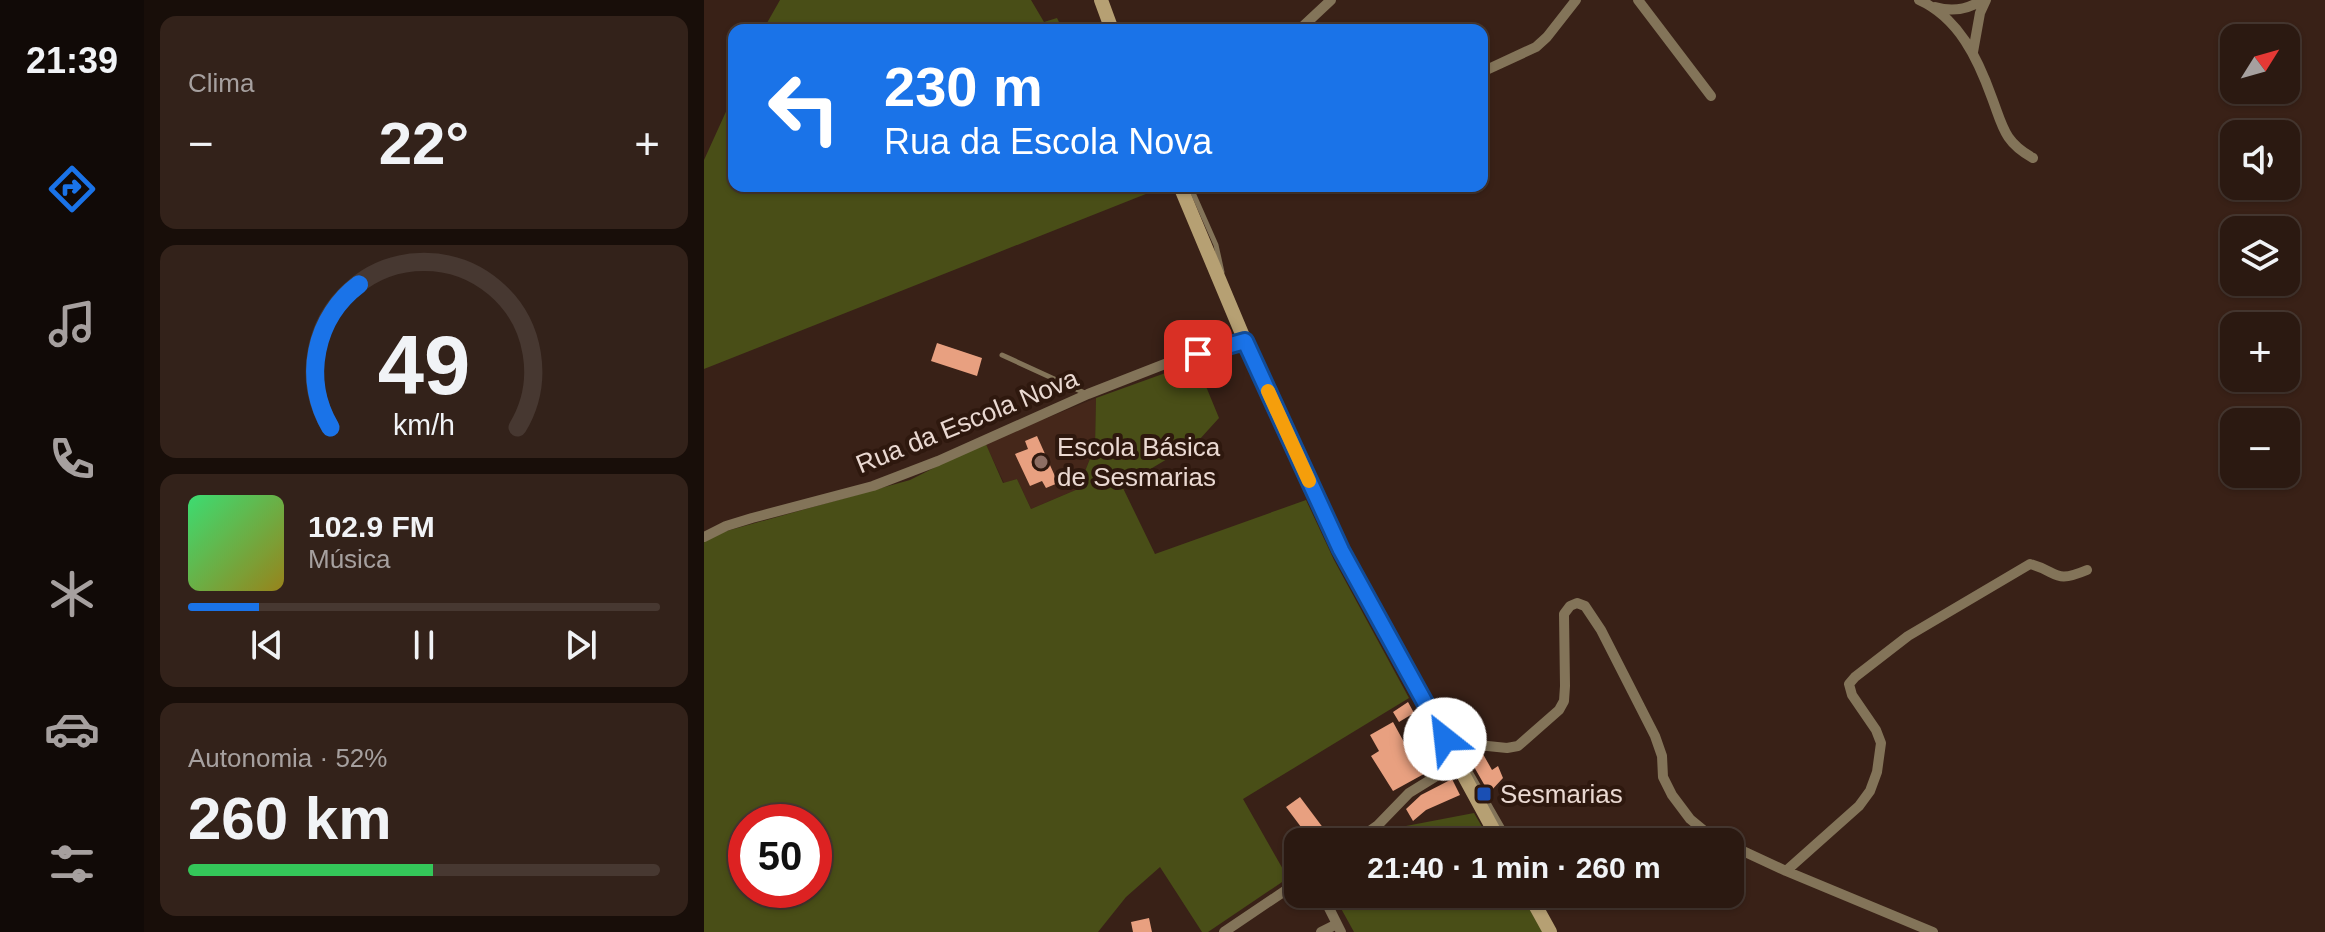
<!DOCTYPE html>
<html lang="pt">
<head>
<meta charset="utf-8">
<style>
  :root { --surface:#2b1911; --page:#33221a; --text:#f1f3f6; --muted:#a6a09f; --line:#473831; --accent:#1a73e8 }
  body { margin:0; font-family:Arial,sans-serif; background:var(--page); color:var(--text); height:100vh; display:flex; flex-direction:column; font-size:30px; white-space:nowrap }
  * { box-sizing:border-box; margin:0 }
  p { font-size:26px; color:var(--muted) }
  .icon { flex:none; width:44px; height:44px; fill:none; stroke:currentColor; stroke-width:2; stroke-linecap:round; stroke-linejoin:round }
  .map { position:relative; flex:1; overflow:hidden }
  .drawer { display:flex; flex-direction:column; gap:16px; padding:16px; background:#180e09; width:560px }
  .drawer>* { flex:none }
  .hud { position:absolute; left:24px; top:24px; width:760px; height:168px; border-radius:16px; box-shadow:0 2px 6px #0004,0 0 0 2px var(--line); background:#1a73e8; color:#fff; overflow:hidden }
  .needle { width:52px; rotate:53deg }
  .fabs { position:absolute; left:1516px; top:24px; display:grid; gap:16px }
  .fabs a { display:grid; place-items:center; width:80px; height:80px; border-radius:16px; background:var(--surface); box-shadow:0 2px 6px #0004,0 0 0 2px var(--line); font-size:40px }
  .speed { position:absolute; left:24px; top:804px; display:flex; gap:16px; font-size:40px; font-weight:700; text-align:center }
  .speed>* { display:grid; place-content:center; width:104px; height:104px; border-radius:50%; background:var(--surface); box-shadow:0 2px 6px #0004,0 0 0 2px var(--line); line-height:1 }
  .speed .limit { border:12px solid #d22; background:#fff; color:#111 }
  .pin { position:absolute; display:grid; place-items:center; width:68px; height:68px; color:#fff; margin:-34px; border-radius:16px; box-shadow:0 4px 12px #0006 }
  .me { position:absolute; width:88px; margin:-44px; rotate:331deg; stroke-linejoin:round; filter:drop-shadow(0 0 6px #0008) }
  .turn { display:flex; align-items:center; gap:28px; height:168px; padding:0 24px; font-size:36px }
  .turn .icon { width:104px; height:104px; stroke-width:2.5 }
  .turn b { display:block; font-size:56px; line-height:68px }
  .big { font-size:60px; font-weight:700; line-height:1.1 }
  .drawer .tile { flex:1; display:flex; flex-direction:column; justify-content:center; gap:12px; min-width:0; padding:0 28px; border-radius:16px; background:var(--page) }
  .drawer .dial { align-items:center; gap:0 }
  .dial svg { height:208px; overflow:visible; fill:none; stroke:var(--line); stroke-width:7; stroke-linecap:round; text-anchor:middle }
  .dial text { fill:var(--text); stroke:none }
  .song { display:flex; align-items:center; gap:24px }
  .cover { width:96px; height:96px; border-radius:12px; background:linear-gradient(135deg,hsl(140 70% 55%),hsl(50 70% 35%)) }
  .played { height:8px; border-radius:4px; background:linear-gradient(90deg,var(--accent) 15%,var(--line) 15%) }
  .keys { display:flex; justify-content:space-around; direction:ltr }
  .heat { display:flex; justify-content:space-between; align-items:center; font-size:44px; direction:ltr }
  .charge { height:12px; border-radius:6px; background:linear-gradient(90deg,#34c759 52%,var(--line) 0) }
  .trip { position:absolute; left:580px; top:828px; width:460px; height:80px; border-radius:16px; background:var(--surface); box-shadow:0 2px 6px #0004,0 0 0 2px var(--line); font-weight:700; line-height:80px; text-align:center }
  main { display:flex; flex:1; min-height:0 }
  .menu { display:flex; flex-direction:column; width:144px; justify-content:space-around; align-items:center; background:#110a07; color:var(--muted) }
  .menu .icon { width:56px; height:56px }
  .menu .selected { color:var(--accent) }
  .menu b { font-size:36px; color:var(--text) }
  .map>svg:first-child { display:block }
  .built { fill:#45271a }
  .green { fill:#494e17; fill-rule:evenodd }
  .building { fill:#e8a080 }
  .lines { fill:none; stroke-linecap:round; stroke-linejoin:round }
  .lane { stroke:#837459; stroke-width:5 }
  .street { stroke:#837459; stroke-width:10 }
  .secondary { stroke:#b6a073; stroke-width:14 }
  .route-casing { stroke:#114b97; stroke-width:20 }
  .route { stroke:#1a73e8; stroke-width:14 }
  .slow { stroke:#f59e0b; stroke-width:14 }
  .education-dot { fill:#8d6e63; stroke:#2e180e; stroke-width:3 }
  .transit-dot { fill:#1a4fb4; stroke:#2e180e; stroke-width:3 }
  .labels { text-anchor:middle; dominant-baseline:central; stroke-width:8; stroke-linejoin:round; paint-order:stroke }
  .street-label { font-size:26px; fill:#ead9d2; stroke:#2e180e }
  .poi-label { font-size:26px; fill:#ead9d2; stroke:#2e180e; text-anchor:start }
</style>
</head>
<body>
<main>
<nav class="menu">
<b>21:39</b>
<svg class="icon selected" aria-label="directions" viewBox="0 0 24 24"><path d="M12 3l9 9-9 9-9-9zM9 14v-3h6M13 9l2 2-2 2"/></svg>
<svg class="icon" aria-label="music" viewBox="0 0 24 24"><path d="M9 18V5l10-2v13"/><circle cx="6" cy="18" r="3"/><circle cx="16" cy="16" r="3"/></svg>
<svg class="icon" aria-label="phone" viewBox="0 0 24 24"><path d="M5 4h4l2 5-3 2q2 4 5 5l2-3 5 2v4C11 20 4 13 5 4z"/></svg>
<svg class="icon" aria-label="climate" viewBox="0 0 24 24"><path d="M12 3v18M4 7l16 10M4 17L20 7"/></svg>
<svg class="icon" aria-label="car" viewBox="0 0 24 24"><path d="M5 17H2v-5l4-1 3-4h7l3 4 3 1v5h-3M9 17h6M6 11h13"/><circle cx="7" cy="17" r="2"/><circle cx="17" cy="17" r="2"/></svg>
<svg class="icon" aria-label="filters" viewBox="0 0 24 24"><path d="M4 7h16M4 17h16"/><circle cx="9" cy="7" r="2"/><circle cx="15" cy="17" r="2"/></svg>
</nav>
<section class="drawer">
<div class="tile"><p>Clima</p>
<div class="heat"><a>−</a><b class="big">22°</b><a>+</a></div>
</div>
<div class="tile dial"><svg viewBox="0 0 100 80">
<path d="M14 69A42 42 0 1 1 86 69"/>
<path d="M14 69A42 42 0 0 1 25 14" stroke="#1a73e8"/>
<text x="50" y="56" font-size="32" font-weight="700">49</text>
<text x="50" y="72" font-size="11">km/h</text>
</svg></div>
<div class="tile">
<div class="song"><i class="cover"></i><div><b>102.9 FM</b><p>Música</p></div></div>
<div class="played"></div>
<div class="keys"><svg class="icon" aria-label="previous" viewBox="0 0 24 24"><path d="M18 5L8 12l10 7zM5 5v14"/></svg><svg class="icon" aria-label="pause" viewBox="0 0 24 24"><path d="M8 5v14M16 5v14"/></svg><svg class="icon" aria-label="next" viewBox="0 0 24 24"><path d="M6 5l10 7-10 7zM19 5v14"/></svg></div>
</div>
<div class="tile"><p>Autonomia · 52%</p><b class="big">260 km</b><div class="charge"></div></div>
</section>
<div class="map">
<svg width="1621" height="932" viewBox="0 0 1621 932">
  <rect width="100%" height="100%" fill="#392117"/>
  <path class="built" d="M392,398L391,446L374,489L327,509L313,479L300,483L281,443Z"/>
  <path class="green" d="M76,0H327L340,22L353,18L359,30H59Z
    M30,94V186H462L0,369V160Z
    M492,362L515,418L495,440L418,486L451,554L602,500L630,560L705,698L539,799L584,878L504,932H498L456,867L422,897L394,932H0V540L19,532L206,480L281,442L299,483L313,479L327,509L374,489L391,446L392,398ZM42,822H110V890H42Z
    M770,813L787,842H664L681,830Z
    M629,894H817L839,932H650Z"/>
  <path class="building" d="M233,343L278,358L273,376L227,361Z
    M333,436L354,483L342,488L338,481L326,486L311,454L324,449L321,441Z
    M704,702L710,713L695,722L689,712Z
    M754,717L778,729L769,738L760,744L747,732Z
    M689,722L707,755L724,745L732,759L729,769L689,791L667,756L675,751L666,735Z
    M776,753L779,754L788,770L794,766L799,778L785,793L769,765L763,760Z
    M748,779L756,795L722,810L709,821L702,809L717,795Z
    M596,797L623,833L611,842H603L597,834L600,831L582,807Z
    M445,918L448,932H429L427,922Z"/>
  <g class="lines">
    <path class="lane" d="M486,186L512,245L518,272
      M298,355L383,394
      M758,765L764,768L802,834L803,842"/>
    <path class="street" d="M934,0L1007,96
      M1215,0C1255,18 1274,59 1288,98C1299,127 1300,142 1329,158
      M1231,7C1248,12 1263,10 1278,0
      M595,30L627,0
      M1269,52L1276,13L1282,0
      M778,72L832,47L843,37L872,0
      M0,537L22,526L48,518L169,486L234,461L384,394L466,362L541,341
      M749,759L774,745L803,748L814,746L855,710L860,701L861,686L860,614L866,606L873,603L881,606L897,630L951,736L958,756L959,777L968,795L986,819L1003,833L1021,842
      M650,842L674,825L705,793L752,764
      M1026,845L1082,871L1229,932
      M1082,871L1155,806L1166,791L1173,772L1177,743L1172,730L1148,695L1145,684L1151,677L1204,636L1326,564C1355,572 1350,584 1383,570
      M618,894L637,932
      M520,932L594,882
      M617,932L633,924"/>
    <path class="secondary" d="M397,0L408,30
      M476,186L541,341L637,550L796,842
      M825,894L846,932"/>
  </g>
  <g class="lines">
    <defs>
      <path id="route" d="M494,354L541,341L637,550L741,739"/>
    </defs>
    <use href="#route" class="route-casing"/>
    <use href="#route" class="route"/>
    <path class="slow" d="M564,391L605,481"/>
  </g>
  <circle class="education-dot" cx="337" cy="462" r="8"/>
  <rect class="transit-dot" x="772" y="786" width="16" height="16" rx="4"/>
  <g class="labels">
    <g class="street-label">
      <text transform="translate(263 421) rotate(-22)">Rua da Escola Nova</text>
    </g>
    <g class="poi-label">
      <text x="353" y="447">Escola Básica<tspan x="353" dy="30">de Sesmarias</tspan></text>
      <text x="796" y="794">Sesmarias</text>
    </g>
  </g>
</svg>
<div class="fabs">
<a><svg class="needle" viewBox="-14 -14 28 28"><path d="M0-13l5 13h-10z" fill="#e53935"/><path d="M0 13l5-13h-10z" fill="#a6a09f"/></svg></a>
<a><svg class="icon" aria-label="sound" viewBox="0 0 24 24"><path d="M4 9h4l5-4v14l-5-4H4zM17 9q2 3 0 6"/></svg></a>
<a><svg class="icon" aria-label="layers" viewBox="0 0 24 24"><path d="M12 4l9 5-9 5-9-5zM3 14l9 5 9-5"/></svg></a>
<a>+</a>
<a>−</a>
</div>
<div class="speed"><div class="limit">50</div></div>
<div class="pin" style="left:494px;top:354px;background:#d93025"><svg class="icon" aria-label="arrive" viewBox="0 0 24 24"><path d="M6 21V4h12l-3 4 3 4H6"/></svg></div>
<svg class="me" style="left:741px;top:739px" viewBox="-20 -20 40 40"><circle r="19" fill="#fff"/><path d="M0-13L10 11 0 6-10 11z" fill="#1a73e8"/></svg>
<div class="trip">21:40 · 1 min · 260 m</div>
<div class="hud">
<div class="turn"><svg class="icon" aria-label="left" viewBox="0 0 24 24"><path d="M17 20v-9H6M10 6l-5 5 5 5"/></svg><div><b>230 m</b>Rua da Escola Nova</div></div>
</div>
</div>
</main>
</body>
</html>
